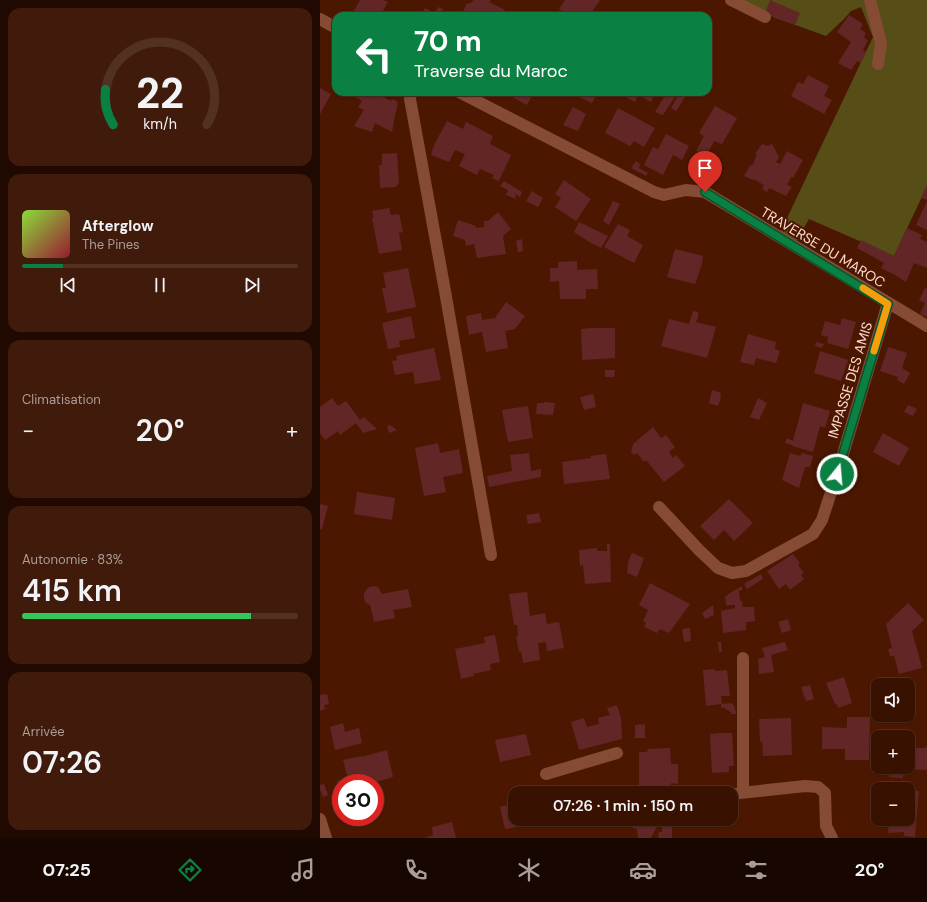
<!DOCTYPE html>
<html lang="fr">
<head>
<meta charset="utf-8">
<style>
  :root { --surface:#391100; --page:#401a0a; --text:#f1f3f6; --muted:#ab9d99; --line:#533122; --accent:#0b8043 }
  body { margin:0; font-family:"DM Sans",sans-serif; background:var(--page); color:var(--text); height:100vh; display:flex; flex-direction:column; font-size:15px; white-space:nowrap }
  * { box-sizing:border-box; margin:0 }
  p { font-size:13px; color:var(--muted) }
  .icon { flex:none; width:22px; height:22px; fill:none; stroke:currentColor; stroke-width:2; stroke-linecap:round; stroke-linejoin:round }
  .map { position:relative; flex:1; overflow:hidden }
  .drawer { display:flex; flex-direction:column; gap:8px; padding:8px; background:#1f0900; width:320px }
  .drawer>* { flex:none }
  .banner { position:absolute; left:12px; top:12px; width:380px; height:84px; border-radius:12px; box-shadow:0 1px 3px #0004,0 0 0 1px var(--line); background:#0b8043; color:#fff; overflow:hidden }
  .fabs { position:absolute; left:551px; top:678px; display:grid; gap:8px }
  .fabs a { display:grid; place-items:center; width:44px; height:44px; border-radius:8px; background:var(--surface); box-shadow:0 1px 3px #0004,0 0 0 1px var(--line); font-size:20px }
  .speed { position:absolute; left:12px; top:774px; display:flex; gap:8px; font-size:20px; font-weight:700; text-align:center }
  .speed>* { display:grid; place-content:center; width:52px; height:52px; border-radius:50%; background:var(--surface); box-shadow:0 1px 3px #0004,0 0 0 1px var(--line); line-height:1 }
  .speed .limit { border:6px solid #d22; background:#fff; color:#111 }
  .pin { position:absolute; display:grid; place-items:center; width:34px; height:34px; color:#fff; margin:-41px -17px; border-radius:50% 50% 50% 0; rotate:-45deg; box-shadow:0 0 4px #0007 }
  .pin .icon { rotate:45deg }
  .me { position:absolute; width:44px; margin:-22px; rotate:17deg; stroke-linejoin:round; filter:drop-shadow(0 0 3px #0008) }
  .turn { display:flex; align-items:center; gap:14px; height:84px; padding:0 16px; font-size:18px }
  .turn .icon { width:52px; height:52px; stroke-width:2.5 }
  .turn b { display:block; font-size:28px; line-height:34px }
  .big { font-size:30px; font-weight:600; line-height:1.1 }
  .drawer .tile { flex:1; display:flex; flex-direction:column; justify-content:center; gap:6px; min-width:0; padding:0 14px; border-radius:12px; background:var(--page) }
  .drawer .dial { align-items:center; gap:0 }
  .dial svg { height:104px; overflow:visible; fill:none; stroke:var(--line); stroke-width:7; stroke-linecap:round; text-anchor:middle }
  .dial text { fill:var(--text); stroke:none }
  .song { display:flex; align-items:center; gap:12px }
  .cover { width:48px; height:48px; border-radius:6px; background:linear-gradient(135deg,hsl(90 70% 55%),hsl(350 70% 35%)) }
  .played { height:4px; border-radius:2px; background:linear-gradient(90deg,var(--accent) 15%,var(--line) 15%) }
  .keys { display:flex; justify-content:space-around; direction:ltr }
  .heat { display:flex; justify-content:space-between; align-items:center; font-size:22px; direction:ltr }
  .charge { height:6px; border-radius:3px; background:linear-gradient(90deg,#34c759 83%,var(--line) 0) }
  .trip { position:absolute; left:188px; top:786px; width:230px; height:40px; border-radius:12px; background:var(--surface); box-shadow:0 1px 3px #0004,0 0 0 1px var(--line); font-weight:600; line-height:40px; text-align:center }
  .tabs { display:flex; height:64px; justify-content:space-around; align-items:center; background:#170700; color:var(--muted) }
  .tabs .icon { width:28px; height:28px }
  .tabs .active { color:var(--accent) }
  .tabs b { font-size:18px; color:var(--text) }
  main { display:flex; flex:1; min-height:0 }
  .map>svg:first-child { display:block }
  .green { fill:#564e16 }
  .building { fill:#622627 }
  .lines { fill:none; stroke-linecap:round; stroke-linejoin:round }
  .minor { stroke:#864b34; stroke-width:12 }
  .route-casing { stroke:#07532c; stroke-width:10 }
  .route { stroke:#0b8043; stroke-width:7 }
  .slow { stroke:#f59e0b; stroke-width:7 }
  .labels { text-anchor:middle; dominant-baseline:central; stroke-width:4; stroke-linejoin:round; paint-order:stroke }
  .street-label { font-size:14px; fill:#fddacd; stroke:#4c1700 }
</style>
</head>
<body>
<main>
<section class="drawer">
<div class="tile dial"><svg viewBox="0 0 100 80">
<path d="M14 69A42 42 0 1 1 86 69"/>
<path d="M14 69A42 42 0 0 1 8 42" stroke="#0b8043"/>
<text x="50" y="56" font-size="32" font-weight="700">22</text>
<text x="50" y="72" font-size="11">km/h</text>
</svg></div>
<div class="tile">
<div class="song"><i class="cover"></i><div><b>Afterglow</b><p>The Pines</p></div></div>
<div class="played"></div>
<div class="keys"><svg class="icon" aria-label="previous" viewBox="0 0 24 24"><path d="M18 5L8 12l10 7zM5 5v14"/></svg><svg class="icon" aria-label="pause" viewBox="0 0 24 24"><path d="M8 5v14M16 5v14"/></svg><svg class="icon" aria-label="next" viewBox="0 0 24 24"><path d="M6 5l10 7-10 7zM19 5v14"/></svg></div>
</div>
<div class="tile"><p>Climatisation</p>
<div class="heat"><a>−</a><b class="big">20°</b><a>+</a></div>
</div>
<div class="tile"><p>Autonomie · 83%</p><b class="big">415 km</b><div class="charge"></div></div>
<div class="tile"><p>Arrivée</p><b class="big">07:26</b></div>
</section>
<div class="map">
<svg width="607" height="838" viewBox="0 0 607 838">
  <rect width="100%" height="100%" fill="#4c1700"/>
  <path class="green" d="M419,0H607V186L574,256L489,219L476,242L460,233L553,37L541,7L531,11L524,19L506,36L456,18Z"/>
  <path class="building" d="M40,0H63L68,2L60,16H43L34,11Z
    M154,0H171L169,2L185,10L182,16H151L143,12L147,3L150,4Z
    M245,0H280L269,16H249L239,9Z
    M450,0L480,13L475,25L445,13Z
    M118,7L123,9L119,16H101L105,8L115,13Z
    M529,15L543,24L540,29L546,33L544,37L548,41L543,50L546,52L541,63L537,61L531,70L518,63L531,42L517,32Z
    M488,75L509,86L504,96L512,100L504,114L471,96L478,82L483,84Z
    M0,88L11,94L0,114Z
    M27,92H49L47,95L51,98L54,92L71,101L72,99L78,102L75,116L72,132L55,123L52,132L34,126L44,110L38,107L42,101Z
    M183,92H214L207,105Z
    M249,92H267L276,96L272,103Z
    M310,92H336L331,102L320,96L319,97H317L315,102L307,98Z
    M347,92H358L343,115L335,112Z
    M359,94L365,97L356,111L351,108Z
    M395,106L417,118L402,144L394,141L386,156L376,151L384,136L379,133Z
    M253,107L266,114L258,131L243,125Z
    M298,108L335,128L324,147L314,141L310,146L285,133Z
    M127,121L143,129L146,122L158,128L173,136L170,144L191,155L179,181L172,178L174,175L160,169L157,175L139,166L145,154L135,150L129,162L111,155L114,145Z
    M346,134L369,146L362,160L353,155L343,175L324,165L333,147L338,149Z
    M442,144L448,146L452,144L459,157L456,162L460,164L467,151L483,160L473,178L471,177L467,185L472,187L466,196L449,188L447,192L442,189L444,185L433,179V180L424,176L430,165L432,166L437,155L435,154Z
    M77,153L79,183L75,187L60,188L59,165H62V154Z
    M316,161L320,164L319,168L328,173L326,176L311,168Z
    M244,180L271,199L256,221L235,207L241,198L235,194Z
    M184,181L202,192L200,197L195,194L196,199L186,195L188,190L180,186Z
    M607,185V200L601,198Z
    M212,191L223,198L218,207L206,201Z
    M293,201L300,204L289,225L283,221Z
    M607,201V230L596,225Z
    M69,208L71,215L79,214L83,232L79,233L82,250L59,254L52,218H54L52,211Z
    M178,212L191,229L184,235L183,237L186,254L157,258L154,244L146,246L145,240L133,236L138,220L156,226V228L164,227V221H168Z
    M259,222L288,236L281,248L271,243L254,232Z
    M298,224L310,230L307,236L323,245L314,263L284,247Z
    M587,228L602,235L600,239L607,242V268L594,263L586,282L575,275L561,268L564,263L537,248L541,240L574,256Z
    M202,239L203,251L198,252L196,241Z
    M355,249L383,256L382,264L375,284L347,277Z
    M257,261V270L277,269L278,289H266V299H240L239,281L230,282V268H238V262Z
    M88,268L96,307L67,313L62,288H66L63,273Z
    M605,288L607,289V317L600,314L605,303L599,300Z
    M186,302L205,316L195,329L185,331L188,348L166,352L162,332L149,335L146,316L161,313L162,320L175,318Z
    M373,311L378,312V317L376,322L396,327L387,358L341,346L349,319L369,324Z
    M91,316L95,338L79,341L80,347L68,349L62,323Z
    M522,318L536,322L528,349L507,343L508,336H507L506,337L501,335L505,321L520,325Z
    M271,328H295V358L262,360L261,329Z
    M428,334L456,342L455,349L460,351L456,363L436,358L434,365L420,362Z
    M496,342L504,344L502,348L495,346Z
    M568,347L587,353L582,368L590,373L584,384L577,380L578,377L560,371Z
    M114,348L121,380L95,384L93,372L75,375L72,361L77,360L76,356Z
    M500,351L528,360L521,381L494,373Z
    M285,370H295L294,377H285Z
    M392,390L401,393L400,401L398,406L389,403Z
    M273,394L276,407L264,410L260,397Z
    M12,398L18,406L26,401L40,420L44,417L57,429L43,433L36,423L20,435L18,431L5,440L0,433V407Z
    M438,398L447,403L439,420L430,417Z
    M224,402L235,403L233,415L216,414L217,403H224Z
    M483,403L510,411L505,428L500,426L493,452L472,446V445L465,443L467,438L473,441Z
    M588,405L597,409L593,416L584,412Z
    M208,406L213,438L188,442L182,410Z
    M70,425L77,430L69,433L67,426Z
    M333,427L341,438L346,435L355,447L349,452L353,458L356,455L365,466L344,482L326,460L324,462L317,453L314,455L311,452L313,444Z
    M563,433L589,448L579,466L553,452Z
    M118,443L120,453L139,449L143,473L123,477L126,492L104,496L95,448Z
    M209,453L211,471L221,469V477L169,487L167,476L192,471L190,455Z
    M470,453L480,456L482,453L493,456L490,467H485L479,488L462,480Z
    M286,454L290,479L244,484L242,462L271,458V456Z
    M37,492L75,498L72,520L34,514Z
    M409,499L433,523L414,541L404,530L394,540L380,526Z
    M0,504L8,506L2,529H0Z
    M219,513L221,522L208,524L206,515Z
    M287,544H290L291,582L265,584L263,565L260,566L259,550L277,548V551H287Z
    M312,553L324,558L317,577L307,573L308,562Z
    M473,554L480,563L478,565L484,573L481,575L484,579L470,590L466,584L459,589L447,571Z
    M441,574L443,579L427,589L424,584Z
    M330,583L370,604L349,633L340,629L337,633L324,627L326,623L323,621L328,610L319,605Z
    M54,586L58,587L62,594L88,589L92,607L73,610L75,618L54,622L50,605L46,603L44,599V594L46,590L49,587Z
    M422,586V590L419,591L420,601H422L423,607H434L435,621L426,622V630L403,633L401,611L415,608V605H406L405,597L410,593Z
    M207,592L210,616L225,613L227,624L239,622L244,648L227,651L226,642L218,643L220,660L203,663L201,651L199,652L196,636L198,635L197,625H194L189,594Z
    M588,603L604,620L592,631L602,668L579,674L574,656H570L568,649L572,648L566,624Z
    M393,605L394,615L385,619L382,613Z
    M468,619L471,630L462,633L458,622Z
    M370,628L371,641L364,642L362,629Z
    M175,635L180,662L170,664L171,670L153,674L154,676L141,679L135,649L165,643L164,637Z
    M398,642H401L402,652H399Z
    M465,642L468,650L451,655L454,672L439,674L438,659L445,657L442,648Z
    M394,669L395,671L407,670L410,696H401L402,704L412,703L415,708L416,714H411V712L404,708H401V704L386,706L383,670Z
    M524,677L532,703L518,708L517,704H515L506,683Z
    M490,685L494,699L486,701L481,687Z
    M7,694L9,704L4,705L5,709L0,711V695Z
    M297,705L301,718L302,739L259,750L251,722L264,718L267,727L279,724L278,718L290,715L287,708Z
    M527,717H550L549,760H525V749H502V727L526,728L527,727Z
    M471,718L472,755L443,756L442,741L440,742L439,719Z
    M23,723L25,732L39,728L42,743L15,750L10,727Z
    M325,724V738H315V725Z
    M570,732L592,734L591,748H605V747H607V770L589,769L588,737H570Z
    M401,733H412L414,766H409V772L392,773L390,734Z
    M206,734L211,755L180,762L175,740Z
    M350,748L351,764H358V784L351,783V785L319,786V752H327L328,749Z
    M67,750L73,777L56,782L55,779L47,781L48,782L46,783H21V790H19L17,781L28,778L23,760L41,756V757Z
    M569,767H584L583,778L569,777Z
    M4,784L8,795L3,797L0,789V785Z
    M248,788L257,789V793H248Z
    M588,790L599,791L595,837L584,836V832L568,833L569,819H588Z
    M193,804L195,811V819H219L220,823L185,829L180,807Z
    M311,819H341L331,838H318L317,829L313,828L311,825L310,822Z
    M132,822L136,838H105L113,835L112,827Z
    M342,823H352V838H338L339,832H342Z"/>
  <g class="lines">
    <path class="minor" d="M411,0L445,17
      M550,0L561,43L558,64
      M0,19L16,28
      M91,92L90,99L125,291L171,555
      M139,92L334,192L344,195L366,190L385,192L607,326
      M339,507L379,550L398,568L412,573L426,571L493,534L502,520L517,474L568,303
      M423,658V792
      M226,774L297,753
      M411,794L485,786L498,787L505,793L506,826L512,838
      M0,819L6,838"/>
  </g>
  <g class="lines">
    <defs>
      <path id="route" d="M385,192L568,304L517,474"/>
    </defs>
    <use href="#route" class="route-casing"/>
    <use href="#route" class="route"/>
    <path class="slow" d="M543,288L568,304L554,351"/>
  </g>
  <g class="labels">
    <g class="street-label">
      <text transform="translate(503 247) rotate(31)">TRAVERSE DU MAROC</text>
      <text transform="translate(530 380) rotate(-73)">IMPASSE DES AMIS</text>
    </g>
  </g>
</svg>
<div class="fabs">
<a><svg class="icon" aria-label="sound" viewBox="0 0 24 24"><path d="M4 9h4l5-4v14l-5-4H4zM17 9q2 3 0 6"/></svg></a>
<a>+</a>
<a>−</a>
</div>
<div class="speed"><div class="limit">30</div></div>
<div class="pin" style="left:385px;top:192px;background:#d93025"><svg class="icon" aria-label="arrive" viewBox="0 0 24 24"><path d="M6 21V4h12l-3 4 3 4H6"/></svg></div>
<svg class="me" style="left:517px;top:474px" viewBox="-20 -20 40 40"><circle r="17" fill="#0b8043" stroke="#fff" stroke-width="3"/><path d="M0-11L8 9 0 5-8 9z" fill="#fff"/></svg>
<div class="trip">07:26 · 1 min · 150 m</div>
<div class="banner">
<div class="turn"><svg class="icon" aria-label="left" viewBox="0 0 24 24"><path d="M17 20v-9H6M10 6l-5 5 5 5"/></svg><div><b>70 m</b>Traverse du Maroc</div></div>
</div>
</div>
</main>
<nav class="tabs">
<b>07:25</b>
<svg class="icon active" aria-label="directions" viewBox="0 0 24 24"><path d="M12 3l9 9-9 9-9-9zM9 14v-3h6M13 9l2 2-2 2"/></svg>
<svg class="icon" aria-label="music" viewBox="0 0 24 24"><path d="M9 18V5l10-2v13"/><circle cx="6" cy="18" r="3"/><circle cx="16" cy="16" r="3"/></svg>
<svg class="icon" aria-label="phone" viewBox="0 0 24 24"><path d="M5 4h4l2 5-3 2q2 4 5 5l2-3 5 2v4C11 20 4 13 5 4z"/></svg>
<svg class="icon" aria-label="climate" viewBox="0 0 24 24"><path d="M12 3v18M4 7l16 10M4 17L20 7"/></svg>
<svg class="icon" aria-label="car" viewBox="0 0 24 24"><path d="M5 17H2v-5l4-1 3-4h7l3 4 3 1v5h-3M9 17h6M6 11h13"/><circle cx="7" cy="17" r="2"/><circle cx="17" cy="17" r="2"/></svg>
<svg class="icon" aria-label="filters" viewBox="0 0 24 24"><path d="M4 7h16M4 17h16"/><circle cx="9" cy="7" r="2"/><circle cx="15" cy="17" r="2"/></svg>
<b>20°</b>
</nav>
</body>
</html>
